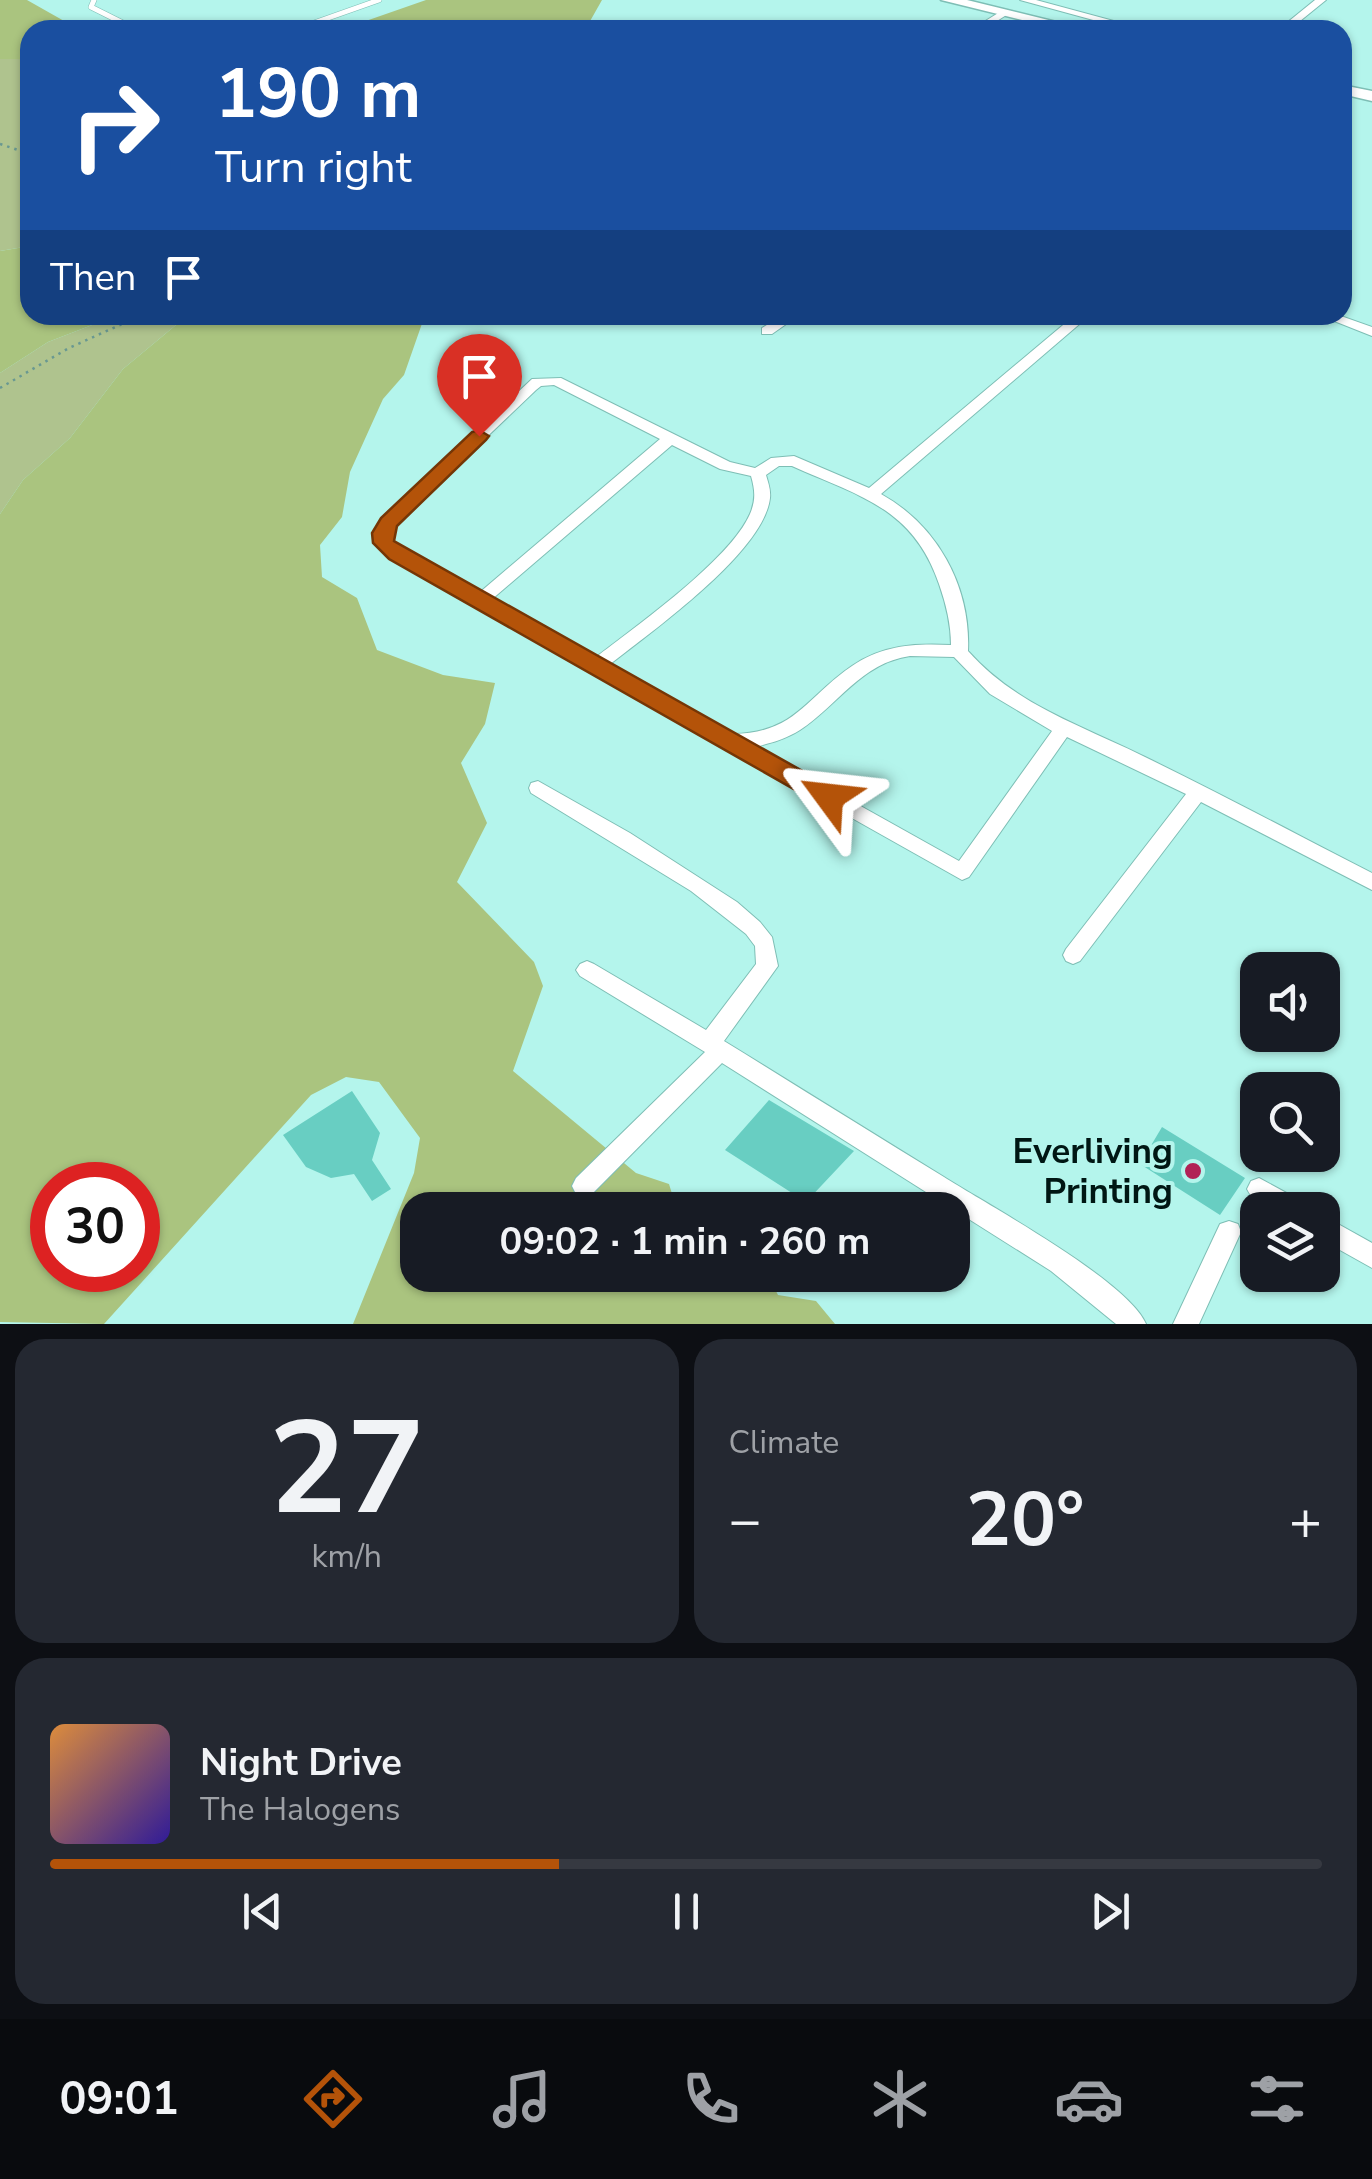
<!DOCTYPE html>
<html lang="en">
<head>
<meta charset="utf-8">
<style>
  :root { --surface:#171b24; --page:#242831; --text:#f1f3f6; --muted:#9ea1a6; --line:#363941; --accent:#b45309 }
  body { margin:0; font-family:"Nunito Sans",sans-serif; background:var(--page); color:var(--text); height:100vh; display:flex; flex-direction:column; font-size:38px; white-space:nowrap }
  * { box-sizing:border-box; margin:0 }
  p { font-size:32px; color:var(--muted) }
  .icon { flex:none; width:55px; height:55px; fill:none; stroke:currentColor; stroke-width:2; stroke-linecap:round; stroke-linejoin:round }
  .map { position:relative; height:1324px; overflow:hidden }
  .details { display:flex; flex-direction:column; gap:15px; padding:15px; background:#0d0f14; flex:1 }
  .details>* { flex:none }
  .top-card { position:absolute; left:20px; top:20px; width:1332px; height:305px; border-radius:30px; box-shadow:0 2px 8px #0004; background:#1a4fa0; color:#fff; overflow:hidden }
  .buttons { position:absolute; left:1240px; top:952px; display:grid; gap:20px }
  .buttons a { display:grid; place-items:center; width:100px; height:100px; border-radius:20px; background:var(--surface); box-shadow:0 2px 8px #0004; font-size:50px }
  .speed { position:absolute; left:30px; top:1162px; display:flex; gap:20px; font-size:50px; font-weight:700; text-align:center }
  .speed>* { display:grid; place-content:center; width:130px; height:130px; border-radius:50%; background:var(--surface); box-shadow:0 2px 8px #0004; line-height:1 }
  .speed .limit { border:15px solid #d22; background:#fff; color:#111 }
  .pin { position:absolute; display:grid; place-items:center; width:85px; height:85px; color:#fff; margin:-102px -42px; border-radius:50% 50% 50% 0; rotate:-45deg; box-shadow:0 0 10px #0007 }
  .pin .icon { rotate:45deg }
  .me { position:absolute; width:110px; margin:-55px; rotate:300deg; stroke-linejoin:round; filter:drop-shadow(0 0 8px #0008) }
  .turn { display:flex; align-items:center; gap:35px; height:210px; padding:0 30px; font-size:45px }
  .turn .icon { width:130px; height:130px; stroke-width:2.5 }
  .turn b { display:block; font-size:70px; line-height:85px }
  .then { display:flex; align-items:center; height:95px; padding:0 30px; background:#0003; gap:20px; font-size:38px }
  .big { font-size:75px; font-weight:700; line-height:1.1 }
  .details .card { flex:1; display:flex; flex-direction:column; justify-content:center; gap:15px; min-width:0; padding:0 35px; border-radius:30px; background:var(--page) }
  .details .dial { align-items:center; gap:0 }
  .dial b { font-size:130px; line-height:1 }
  .song { display:flex; align-items:center; gap:30px }
  .cover { width:120px; height:120px; border-radius:15px; background:linear-gradient(135deg,hsl(30 70% 55%),hsl(250 70% 35%)) }
  .played { height:10px; border-radius:5px; background:linear-gradient(90deg,var(--accent) 40%,var(--line) 40%) }
  .keys { display:flex; justify-content:space-around; direction:ltr }
  .heat { display:flex; justify-content:space-between; align-items:center; font-size:55px; direction:ltr }
  .details .tiles { flex:1; display:grid; gap:15px; grid-template-columns:1fr 1fr }
  .card:last-child { grid-column:span 2 }
  .trip { position:absolute; left:400px; top:1192px; width:570px; height:100px; border-radius:30px; background:var(--surface); box-shadow:0 2px 8px #0004; font-weight:700; line-height:100px; text-align:center }
  .tabs { display:flex; height:160px; justify-content:space-around; align-items:center; background:#090b0e; color:var(--muted) }
  .tabs .icon { width:70px; height:70px }
  .tabs .selected { color:var(--accent) }
  .tabs b { font-size:45px; color:var(--text) }
  .map>svg:first-child { display:block }
  .green { fill:#afc38e }
  .forest { fill:#aac47f; fill-rule:evenodd }
  .building { fill:#68cec2 }
  .lines { fill:none; stroke-linecap:round; stroke-linejoin:round }
  .service-casing { stroke:#7ebeb5; stroke-width:6 }
  .minor-casing { stroke:#7ebeb5; stroke-width:2 }
  .secondary-casing { stroke:#7ebeb5; stroke-width:3 }
  .path { stroke:#699891; stroke-width:2.5; stroke-dasharray:2.5 5; stroke-linecap:butt }
  .service { stroke:#fff; stroke-width:5 }
  .minor { fill:#fff; fill-rule:evenodd }
  .secondary { fill:#fff; fill-rule:evenodd }
  .route { fill:#b45309; stroke:#753606; stroke-width:2.5 }
  .poi-dot { fill:#b12256; stroke:#b4f5ec; stroke-width:4 }
  .labels { text-anchor:middle; dominant-baseline:central; stroke-width:8; stroke-linejoin:round; paint-order:stroke }
  .near-poi-label { font-size:35px; font-weight:bold; fill:#001714; stroke:#b4f5ec; text-anchor:end }
</style>
</head>
<body>
<div class="map">
<svg width="1372" height="1324" viewBox="0 0 1372 1324">
  <rect width="100%" height="100%" fill="#b4f5ec"/>
  <path class="green" d="M0,59H30V246L0,251Z
    M118,315H188L123,369L70,438L23,480L0,514V373L48,342Z"/>
  <path class="forest" d="M0,0H27L80,30H30V59H0Z
    M426,0H602L585,30H340Z
    M30,246V315H118L48,342L0,373V251Z
    M188,315H425L404,375L383,399L350,472L342,517L320,545L322,577L357,598L377,650L443,675L495,683L485,724L461,763L487,823L457,882L534,962L543,986L513,1071L636,1173L669,1184L677,1210H418V1275H768L778,1295L816,1301L835,1324H353L414,1173L420,1138L379,1082L346,1077L311,1095L104,1324L0,1322V514L23,480L70,438L123,369ZM52,1185H138V1270H52Z"/>
  <path class="building" d="M352,1091L380,1133L372,1160L391,1189L372,1201L354,1174L331,1178L306,1167L283,1135Z
    M769,1100L854,1151L806,1202L725,1150Z
    M1162,1127L1245,1178L1220,1215L1140,1164Z"/>
  <g class="lines">
    <defs>
      <path id="service" d="M94,0L91,7L137,30
        M294,30L379,0"/>
      <path id="minor" d="M1020,0H1036L1147,30H1130Z
        M1315,0H1326L1289,30H1278Z
        M1003,10L1011,12L983,30H971Z
        M783,315H799L772,334H762V328Z
        M1075,315H1090L881,494C937,525 971,586 968,651C1017,706 1081,725 1145,757C1221,794 1296,834 1372,873V890L1201,802L1080,961L1073,964L1066,961L1063,955L1066,949L1186,794L1067,737L969,877L962,880L390,558L376,543L375,533L395,507L532,379L561,378L730,462L755,468L771,458L794,456L869,488ZM554,385L660,439L479,593L402,550L392,541L391,533L407,513L536,390L541,386ZM672,445L720,469L751,476C755,490 756,500 750,514C730,560 636,626 595,658L491,600ZM779,466H792C858,496 913,507 939,584C946,604 951,624 951,645C915,643 882,645 852,666C806,697 796,733 733,734L609,665C651,632 764,552 770,498C771,490 768,482 766,475ZM910,656L954,657L990,694L1052,731L959,861L755,747C771,743 786,739 800,730C838,705 861,663 910,656Z
        M1319,315H1338L1372,327V336Z
        M538,781L630,833L737,902L760,922L772,937L778,966L724,1041C797,1086 870,1132 944,1177C988,1205 1128,1281 1146,1324H1116L1051,1271L722,1063L592,1194L584,1197L576,1194L572,1186L576,1178L705,1052L580,976L576,970L580,964L587,961L594,964L706,1030L756,964L755,946L746,934L691,891L531,793L529,788L531,783Z
        M1259,1178L1303,1202L1307,1210C1285,1210 1258,1212 1247,1189L1251,1181Z
        M1322,1215L1372,1243V1268L1322,1240Z
        M1229,1221L1238,1224L1241,1232L1199,1324H1173L1220,1224Z"/>
      <path id="secondary" d="M941,0H967L1089,30H1063Z
        M1342,85L1372,91V101L1342,94Z"/>
    </defs>
    <use href="#service" class="service-casing"/>
    <use href="#minor" class="minor-casing"/>
    <use href="#secondary" class="secondary-casing"/>
    <path class="path" d="M0,144L30,154
      M0,388L69,348L142,315"/>
    <use href="#service" class="service"/>
    <use href="#minor" class="minor"/>
    <use href="#secondary" class="secondary"/>
  </g>
  <path class="route" d="M479,430L489,436L486,440L397,526L394,541L838,791L841,797L838,804H820L389,559L373,543L372,533L381,518L472,432Z"/>
  <circle class="poi-dot" cx="1193" cy="1171" r="10"/>
  <g class="labels">
    <g class="near-poi-label">
      <text x="1173" y="1151">Everliving<tspan x="1173" dy="40">Printing</tspan></text>
    </g>
  </g>
</svg>
<div class="buttons">
<a><svg class="icon" aria-label="sound" viewBox="0 0 24 24"><path d="M4 9h4l5-4v14l-5-4H4zM17 9q2 3 0 6"/></svg></a>
<a><svg class="icon" aria-label="search" viewBox="0 0 24 24"><circle cx="10" cy="10" r="6"/><path d="M15 15l6 6"/></svg></a>
<a><svg class="icon" aria-label="layers" viewBox="0 0 24 24"><path d="M12 4l9 5-9 5-9-5zM3 14l9 5 9-5"/></svg></a>
</div>
<div class="speed"><div class="limit">30</div></div>
<div class="pin" style="left:479px;top:436px;background:#d93025"><svg class="icon" aria-label="arrive" viewBox="0 0 24 24"><path d="M6 21V4h12l-3 4 3 4H6"/></svg></div>
<svg class="me" style="left:829px;top:797px" viewBox="-20 -20 40 40"><path d="M0-17L14 15 0 8-14 15z" fill="#b45309" stroke="#fff" stroke-width="4"/></svg>
<div class="trip">09:02 · 1 min · 260 m</div>
<div class="top-card">
<div class="turn"><svg class="icon" aria-label="right" viewBox="0 0 24 24"><path d="M7 20v-9h11M14 6l5 5-5 5"/></svg><div><b>190 m</b>Turn right</div></div>
<div class="then">Then<svg class="icon" aria-label="arrive" viewBox="0 0 24 24"><path d="M6 21V4h12l-3 4 3 4H6"/></svg></div>
</div>
</div>
<section class="details">
<div class="tiles">
<div class="card dial"><b>27</b><p>km/h</p></div>
<div class="card"><p>Climate</p>
<div class="heat"><a>−</a><b class="big">20°</b><a>+</a></div>
</div>
<div class="card">
<div class="song"><i class="cover"></i><div><b>Night Drive</b><p>The Halogens</p></div></div>
<div class="played"></div>
<div class="keys"><svg class="icon" aria-label="previous" viewBox="0 0 24 24"><path d="M18 5L8 12l10 7zM5 5v14"/></svg><svg class="icon" aria-label="pause" viewBox="0 0 24 24"><path d="M8 5v14M16 5v14"/></svg><svg class="icon" aria-label="next" viewBox="0 0 24 24"><path d="M6 5l10 7-10 7zM19 5v14"/></svg></div>
</div>
</div>
</section>
<nav class="tabs">
<b>09:01</b>
<svg class="icon selected" aria-label="directions" viewBox="0 0 24 24"><path d="M12 3l9 9-9 9-9-9zM9 14v-3h6M13 9l2 2-2 2"/></svg>
<svg class="icon" aria-label="music" viewBox="0 0 24 24"><path d="M9 18V5l10-2v13"/><circle cx="6" cy="18" r="3"/><circle cx="16" cy="16" r="3"/></svg>
<svg class="icon" aria-label="phone" viewBox="0 0 24 24"><path d="M5 4h4l2 5-3 2q2 4 5 5l2-3 5 2v4C11 20 4 13 5 4z"/></svg>
<svg class="icon" aria-label="climate" viewBox="0 0 24 24"><path d="M12 3v18M4 7l16 10M4 17L20 7"/></svg>
<svg class="icon" aria-label="car" viewBox="0 0 24 24"><path d="M5 17H2v-5l4-1 3-4h7l3 4 3 1v5h-3M9 17h6M6 11h13"/><circle cx="7" cy="17" r="2"/><circle cx="17" cy="17" r="2"/></svg>
<svg class="icon" aria-label="filters" viewBox="0 0 24 24"><path d="M4 7h16M4 17h16"/><circle cx="9" cy="7" r="2"/><circle cx="15" cy="17" r="2"/></svg>
</nav>
</body>
</html>
